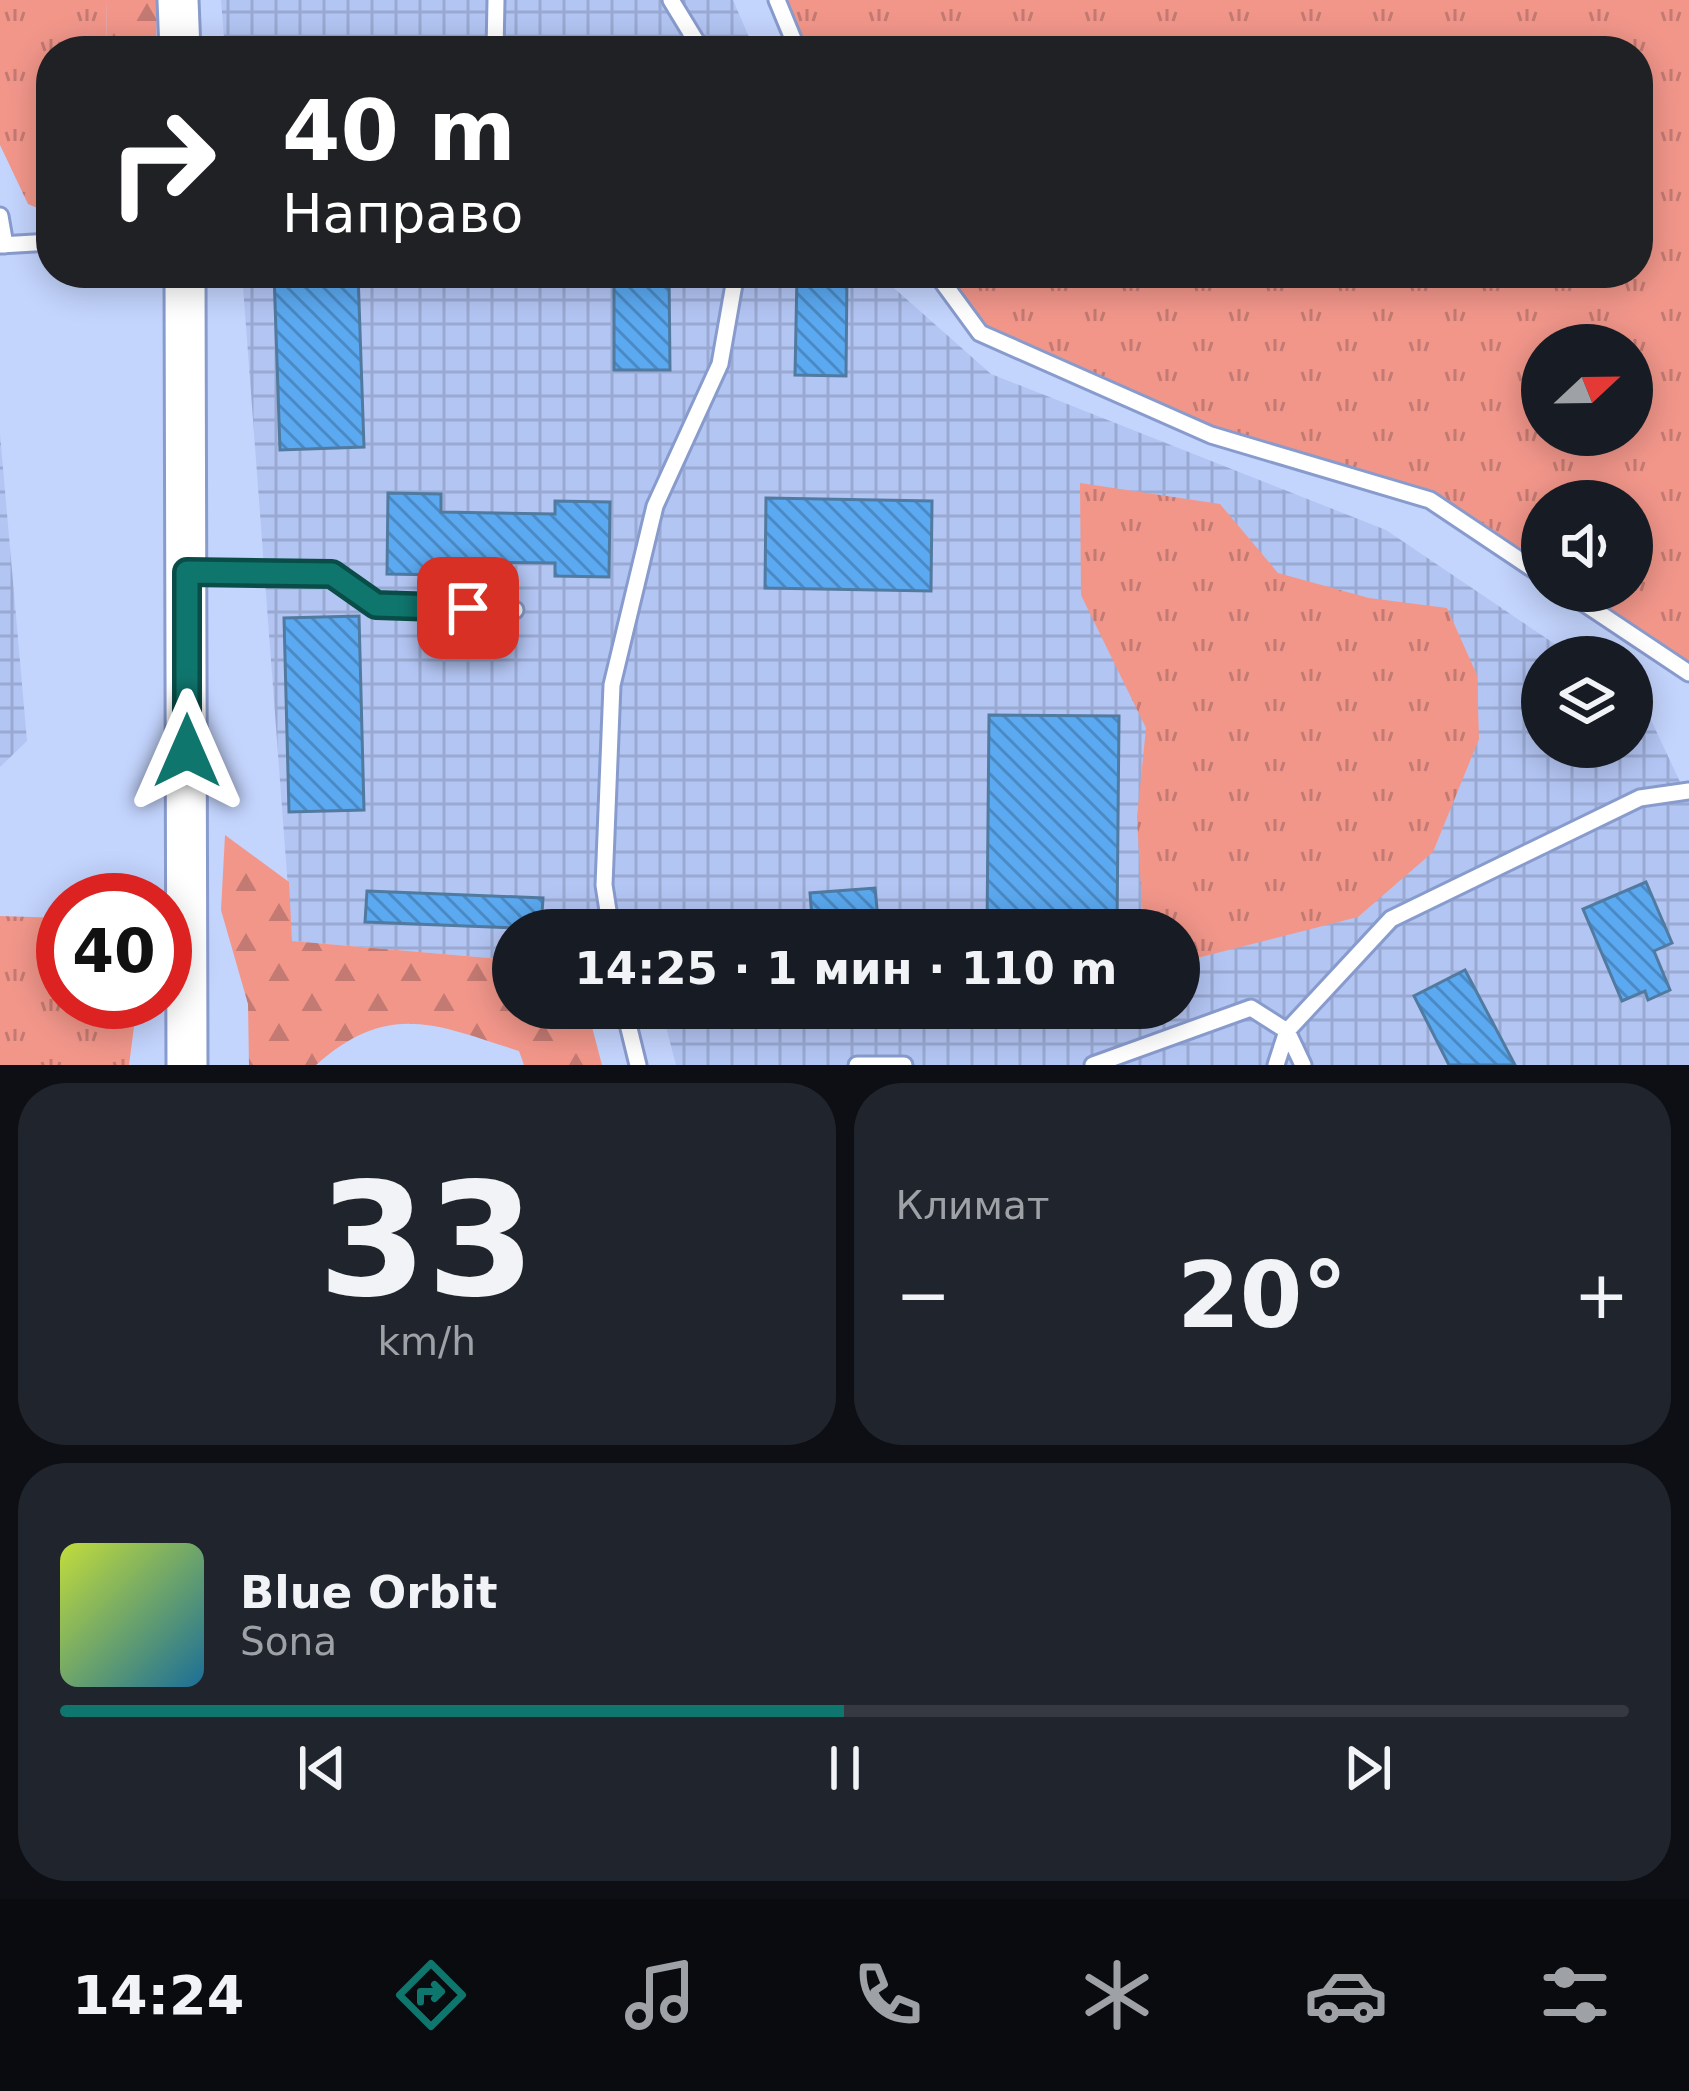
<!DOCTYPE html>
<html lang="ru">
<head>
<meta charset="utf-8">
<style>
  :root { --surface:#171b24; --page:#20242c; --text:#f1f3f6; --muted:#9ea1a6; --line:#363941; --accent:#0f766e }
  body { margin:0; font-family:"DejaVu Sans",sans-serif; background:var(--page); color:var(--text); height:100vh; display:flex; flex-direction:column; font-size:45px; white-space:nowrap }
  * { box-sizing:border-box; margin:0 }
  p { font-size:39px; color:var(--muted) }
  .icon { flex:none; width:66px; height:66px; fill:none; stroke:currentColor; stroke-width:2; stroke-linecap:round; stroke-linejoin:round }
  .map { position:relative; height:1065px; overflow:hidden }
  .details { display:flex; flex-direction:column; gap:18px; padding:18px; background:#0d0f14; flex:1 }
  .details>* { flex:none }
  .hud { position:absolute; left:36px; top:36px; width:1617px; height:252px; border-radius:48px; box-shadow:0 6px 30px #0003; background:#202124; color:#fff; overflow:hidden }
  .needle { width:78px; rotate:68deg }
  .fabs { position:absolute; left:1521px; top:324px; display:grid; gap:24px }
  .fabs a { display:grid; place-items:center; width:132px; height:132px; border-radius:50%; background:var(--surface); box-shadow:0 6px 30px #0003; font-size:60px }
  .speed { position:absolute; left:36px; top:873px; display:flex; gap:24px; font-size:60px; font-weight:700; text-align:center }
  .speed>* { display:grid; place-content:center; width:156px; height:156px; border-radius:50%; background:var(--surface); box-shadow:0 6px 30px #0003; line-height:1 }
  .speed .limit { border:18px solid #d22; background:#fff; color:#111 }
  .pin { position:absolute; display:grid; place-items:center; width:102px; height:102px; color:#fff; margin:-51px; border-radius:24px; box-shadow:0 6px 18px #0006 }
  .me { position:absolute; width:132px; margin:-66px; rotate:0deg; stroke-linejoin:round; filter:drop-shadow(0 0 9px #0008) }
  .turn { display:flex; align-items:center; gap:42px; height:252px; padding:0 48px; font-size:54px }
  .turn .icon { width:156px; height:156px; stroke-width:2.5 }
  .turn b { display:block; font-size:84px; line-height:102px }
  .big { font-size:90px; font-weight:600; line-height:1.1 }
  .details .card { flex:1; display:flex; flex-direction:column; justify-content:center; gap:18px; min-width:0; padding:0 42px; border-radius:48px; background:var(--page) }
  .details .dial { align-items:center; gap:0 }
  .dial b { font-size:156px; line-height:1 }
  .song { display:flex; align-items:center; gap:36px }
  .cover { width:144px; height:144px; border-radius:18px; background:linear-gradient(135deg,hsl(70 70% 55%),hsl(200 70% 35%)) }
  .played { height:12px; border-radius:6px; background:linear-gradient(90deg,var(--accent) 50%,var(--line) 50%) }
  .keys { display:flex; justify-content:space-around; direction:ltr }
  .heat { display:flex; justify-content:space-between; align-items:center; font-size:66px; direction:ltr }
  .details .tiles { flex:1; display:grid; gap:18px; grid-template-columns:1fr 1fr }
  .card:last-child { grid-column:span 2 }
  .trip { position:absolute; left:492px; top:909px; width:708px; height:120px; border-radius:60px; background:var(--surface); box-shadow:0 6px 30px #0003; font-weight:600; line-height:120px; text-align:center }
  .menu { display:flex; height:192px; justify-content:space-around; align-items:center; background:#090b0e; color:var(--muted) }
  .menu .icon { width:84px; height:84px }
  .menu .current { color:var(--accent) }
  .menu b { font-size:54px; color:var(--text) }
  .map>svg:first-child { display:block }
  .industrial { fill:url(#industrial-grid) }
  .grass { fill:url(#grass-tufts); fill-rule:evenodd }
  .forest { fill:url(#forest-firs) }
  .building { fill:url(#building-back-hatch); stroke:#517aa1; stroke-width:3 }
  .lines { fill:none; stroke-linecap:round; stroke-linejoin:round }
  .service-casing { stroke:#889bcd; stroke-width:21 }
  .tertiary-casing { stroke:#889bcd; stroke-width:45 }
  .service { stroke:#fff; stroke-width:15 }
  .tertiary { stroke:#fff; stroke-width:39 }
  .route-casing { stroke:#0a4d48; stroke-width:30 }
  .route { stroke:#0f766e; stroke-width:21 }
</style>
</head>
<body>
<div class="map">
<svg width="1689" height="1065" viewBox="0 0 1689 1065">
  <defs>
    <pattern id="industrial-grid" width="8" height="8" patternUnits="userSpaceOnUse" patternTransform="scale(3)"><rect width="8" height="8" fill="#b3c5f3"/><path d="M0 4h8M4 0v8" fill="none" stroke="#99a9d1"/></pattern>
    <pattern id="grass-tufts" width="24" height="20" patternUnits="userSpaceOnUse" patternTransform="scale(3)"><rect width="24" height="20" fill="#f2968a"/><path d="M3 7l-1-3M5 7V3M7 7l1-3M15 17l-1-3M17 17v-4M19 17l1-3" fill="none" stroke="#c37a72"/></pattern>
    <pattern id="forest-firs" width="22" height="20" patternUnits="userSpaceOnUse" patternTransform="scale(3)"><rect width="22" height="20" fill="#f2968a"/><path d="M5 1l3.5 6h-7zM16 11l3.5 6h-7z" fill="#c37a72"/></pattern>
    <pattern id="building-back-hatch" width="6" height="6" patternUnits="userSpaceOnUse" patternTransform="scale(3)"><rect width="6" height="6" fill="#5ba9f0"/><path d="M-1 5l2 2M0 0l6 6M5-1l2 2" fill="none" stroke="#4a89c3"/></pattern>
  </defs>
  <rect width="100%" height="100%" fill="#c3d4fd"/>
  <path class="industrial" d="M221,0H733L755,51H225Z
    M242,273H877L991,374L1386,530L1574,657H1542V747H1632V696L1643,703L1689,801V1065H676L661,1008H1179V930H513V960L292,941Z
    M0,434L27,741L0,767Z"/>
  <path class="grass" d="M0,0H106L107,51H51V214L28,204L0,145Z
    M777,0H1689V673L1566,591H1632V501H1542V575L1430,500L1211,435L980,333L936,273H1638V51H798ZM1542,345H1632V435H1542Z
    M1080,483L1220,504L1278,573L1369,598L1447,608L1477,675L1479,739L1433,852L1358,917L1197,958L1179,942V930H1166L1142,908L1137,817L1146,728L1081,595Z
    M0,916L63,918V1002H128L135,1019L129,1065H0Z"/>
  <path class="forest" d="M106,0H157L156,51H107Z
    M225,835L289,882L292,941L513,960V1008H587L602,1065H524L519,1051C437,1025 389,1000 316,1065H249L248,1004L221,910Z"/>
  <path class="building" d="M274,273H358L364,447L280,450Z
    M614,273H669L670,370H614Z
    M797,275H847L846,376L795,375Z
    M388,493L441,494V512L555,514V501L610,502L609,577L555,576V563L441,562V575L387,574Z
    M766,498L932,501L931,591L765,588Z
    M359,616L364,810L289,812L284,618Z
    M989,715L1119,716L1117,930H987Z
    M1646,882L1672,943L1654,951L1670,990L1648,1000L1645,991L1622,1001L1583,909Z
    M875,888L879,930H813L810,893Z
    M367,891L543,898L541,929L365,922Z
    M1465,970L1515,1065H1449L1414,996Z"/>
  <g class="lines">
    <defs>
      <path id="service" d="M671,0L702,51
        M777,0L798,51
        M495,51L496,0
        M0,216L5,245
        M0,245L51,242
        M936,273L980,333L1211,435L1430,500L1542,575
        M187,572L332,574L376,606L515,610
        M1566,591L1689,673
        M611,930L604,885L612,685L655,506L720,364L736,273
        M624,1008L638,1065
        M857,1065H904
        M1093,1065L1251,1008L1287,1031L1303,1065
        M1276,1065L1287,1031L1391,919L1640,798L1689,791"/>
      <path id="tertiary" d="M178,0L180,51
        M185,273L187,1065"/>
    </defs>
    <use href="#service" class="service-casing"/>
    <use href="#tertiary" class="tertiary-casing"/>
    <use href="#service" class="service"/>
    <use href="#tertiary" class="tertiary"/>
  </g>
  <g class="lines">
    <defs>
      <path id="route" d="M187,751V572L332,574L376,605L468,608"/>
    </defs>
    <use href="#route" class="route-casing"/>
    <use href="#route" class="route"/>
  </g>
</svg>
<div class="fabs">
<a><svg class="needle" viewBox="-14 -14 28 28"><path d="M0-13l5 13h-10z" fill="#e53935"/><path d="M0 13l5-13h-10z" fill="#9ea1a6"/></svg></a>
<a><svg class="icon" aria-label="sound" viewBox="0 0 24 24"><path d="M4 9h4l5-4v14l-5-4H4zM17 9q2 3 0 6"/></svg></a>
<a><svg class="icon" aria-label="layers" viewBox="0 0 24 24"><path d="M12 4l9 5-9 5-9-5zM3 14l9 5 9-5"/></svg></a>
</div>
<div class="speed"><div class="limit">40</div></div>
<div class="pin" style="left:468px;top:608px;background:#d93025"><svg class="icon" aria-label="arrive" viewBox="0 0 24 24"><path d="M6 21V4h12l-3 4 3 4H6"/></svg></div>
<svg class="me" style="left:187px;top:751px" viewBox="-20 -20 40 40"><path d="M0-17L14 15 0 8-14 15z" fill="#0f766e" stroke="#fff" stroke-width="4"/></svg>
<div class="trip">14:25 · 1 мин · 110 m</div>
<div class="hud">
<div class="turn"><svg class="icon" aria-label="right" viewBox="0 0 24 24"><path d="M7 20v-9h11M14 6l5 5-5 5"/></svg><div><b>40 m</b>Направо</div></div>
</div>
</div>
<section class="details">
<div class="tiles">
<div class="card dial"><b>33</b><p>km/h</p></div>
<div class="card"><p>Климат</p>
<div class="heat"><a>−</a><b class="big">20°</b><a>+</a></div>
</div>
<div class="card">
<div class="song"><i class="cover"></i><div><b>Blue Orbit</b><p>Sona</p></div></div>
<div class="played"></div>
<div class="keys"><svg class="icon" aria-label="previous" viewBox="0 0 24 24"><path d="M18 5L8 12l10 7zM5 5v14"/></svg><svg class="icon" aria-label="pause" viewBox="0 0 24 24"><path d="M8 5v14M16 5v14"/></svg><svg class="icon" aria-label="next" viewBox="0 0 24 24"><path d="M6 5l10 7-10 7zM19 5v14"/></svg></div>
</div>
</div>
</section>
<nav class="menu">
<b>14:24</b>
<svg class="icon current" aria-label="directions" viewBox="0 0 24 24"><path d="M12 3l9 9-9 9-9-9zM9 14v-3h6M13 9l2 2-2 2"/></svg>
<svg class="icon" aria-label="music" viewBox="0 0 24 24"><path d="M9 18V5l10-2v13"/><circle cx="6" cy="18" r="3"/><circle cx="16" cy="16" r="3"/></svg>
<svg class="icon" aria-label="phone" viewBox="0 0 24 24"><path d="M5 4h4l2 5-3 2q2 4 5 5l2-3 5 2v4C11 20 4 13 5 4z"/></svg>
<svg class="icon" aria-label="climate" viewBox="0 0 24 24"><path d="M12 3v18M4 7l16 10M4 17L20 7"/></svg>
<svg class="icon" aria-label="car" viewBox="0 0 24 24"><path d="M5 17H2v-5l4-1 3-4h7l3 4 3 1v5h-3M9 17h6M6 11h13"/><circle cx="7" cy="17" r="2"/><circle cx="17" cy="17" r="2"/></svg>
<svg class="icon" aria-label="filters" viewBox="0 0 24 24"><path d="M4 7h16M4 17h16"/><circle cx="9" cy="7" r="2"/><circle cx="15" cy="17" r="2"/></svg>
</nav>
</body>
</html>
